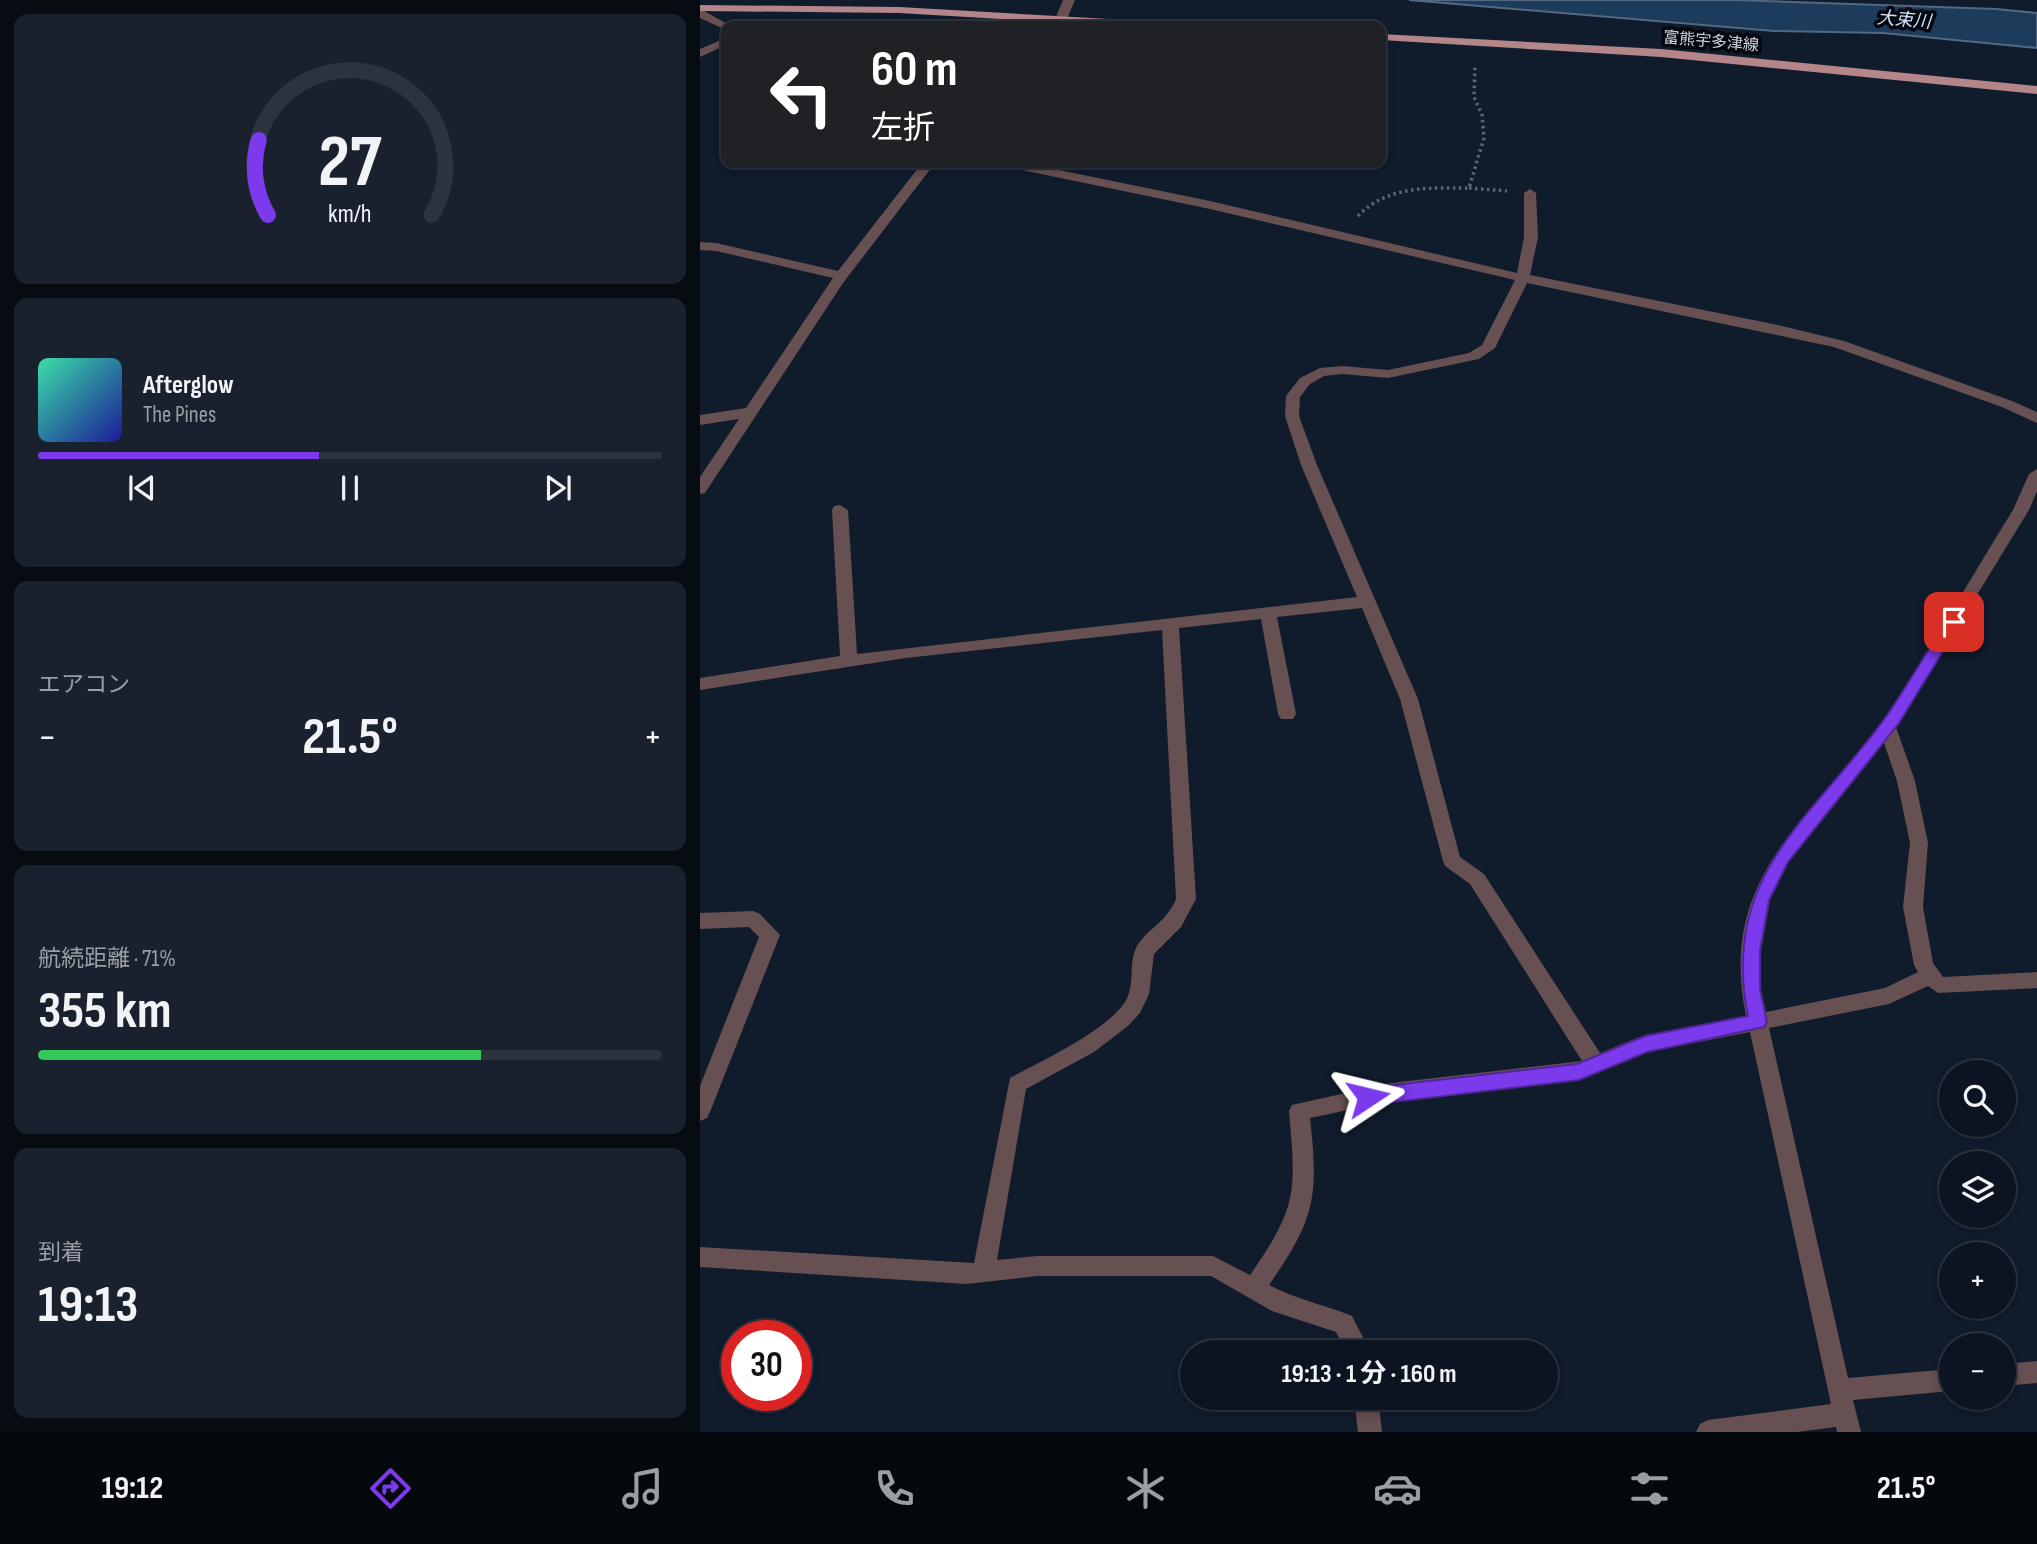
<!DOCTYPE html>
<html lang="ja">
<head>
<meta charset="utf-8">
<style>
  :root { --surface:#0c1421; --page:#1a212e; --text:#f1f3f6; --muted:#9a9ea5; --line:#2c333f; --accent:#7c3aed }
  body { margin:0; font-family:"Sofia Sans Condensed","Noto Sans JP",sans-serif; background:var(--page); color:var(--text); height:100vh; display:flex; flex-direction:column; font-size:26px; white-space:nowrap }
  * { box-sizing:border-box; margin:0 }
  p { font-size:23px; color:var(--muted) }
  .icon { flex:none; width:38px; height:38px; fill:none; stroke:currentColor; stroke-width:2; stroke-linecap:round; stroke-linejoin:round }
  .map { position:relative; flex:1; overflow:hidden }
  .sheet { display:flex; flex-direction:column; gap:14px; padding:14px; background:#070b12; width:700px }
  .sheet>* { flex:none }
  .guide { position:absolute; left:21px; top:21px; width:665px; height:147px; border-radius:14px; box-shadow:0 4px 10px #0003,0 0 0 2px var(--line); background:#202124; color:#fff; overflow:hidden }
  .tools { position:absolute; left:1239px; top:1060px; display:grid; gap:14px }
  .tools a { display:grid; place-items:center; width:77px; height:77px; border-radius:50%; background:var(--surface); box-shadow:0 4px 10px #0003,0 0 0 2px var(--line); font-size:35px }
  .speed { position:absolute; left:21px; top:1320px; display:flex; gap:14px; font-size:35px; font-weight:700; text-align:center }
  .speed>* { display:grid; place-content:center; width:91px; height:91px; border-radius:50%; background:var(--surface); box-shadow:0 4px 10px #0003,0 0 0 2px var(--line); line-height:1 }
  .speed .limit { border:10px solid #d22; background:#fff; color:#111 }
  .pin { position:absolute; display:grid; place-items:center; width:60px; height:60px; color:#fff; margin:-30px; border-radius:14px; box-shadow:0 4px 10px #0006 }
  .me { position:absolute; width:77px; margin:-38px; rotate:80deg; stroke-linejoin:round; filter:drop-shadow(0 0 5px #0008) }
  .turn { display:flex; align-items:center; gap:24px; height:147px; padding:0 35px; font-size:32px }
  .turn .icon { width:91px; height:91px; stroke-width:2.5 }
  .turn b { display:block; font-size:49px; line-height:60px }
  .big { font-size:52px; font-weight:700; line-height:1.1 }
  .sheet .card { flex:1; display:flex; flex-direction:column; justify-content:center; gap:10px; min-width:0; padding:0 24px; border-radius:14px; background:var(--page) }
  .sheet .dial { align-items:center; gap:0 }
  .dial svg { height:182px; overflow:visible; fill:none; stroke:var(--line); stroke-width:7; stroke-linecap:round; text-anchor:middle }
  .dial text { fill:var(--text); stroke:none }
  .song { display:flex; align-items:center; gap:21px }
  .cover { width:84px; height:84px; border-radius:10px; background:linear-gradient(135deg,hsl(160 70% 55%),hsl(240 70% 35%)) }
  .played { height:7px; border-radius:4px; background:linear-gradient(90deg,var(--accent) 45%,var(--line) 45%) }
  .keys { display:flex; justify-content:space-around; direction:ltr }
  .heat { display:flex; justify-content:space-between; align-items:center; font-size:38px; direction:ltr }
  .charge { height:10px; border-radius:5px; background:linear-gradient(90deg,#34c759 71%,var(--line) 0) }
  .trip { position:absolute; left:480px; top:1340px; width:378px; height:70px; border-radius:35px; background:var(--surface); box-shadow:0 4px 10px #0003,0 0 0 2px var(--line); font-weight:700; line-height:70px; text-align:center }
  .dock { display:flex; height:112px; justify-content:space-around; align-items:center; background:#05080d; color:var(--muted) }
  .dock .icon { width:49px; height:49px }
  .dock .on { color:var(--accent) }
  .dock b { font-size:32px; color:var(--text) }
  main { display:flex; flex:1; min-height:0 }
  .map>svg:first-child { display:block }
  .water { fill:#1d3b5b; stroke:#526983; stroke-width:2 }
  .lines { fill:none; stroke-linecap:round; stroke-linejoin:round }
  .path { stroke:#5b6574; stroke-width:3.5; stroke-dasharray:2.5 3.5; stroke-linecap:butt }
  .minor { fill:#665051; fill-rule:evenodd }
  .major { fill:#b48589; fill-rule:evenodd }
  .route { fill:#7c3aed; stroke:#51269a; stroke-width:2 }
  .labels { text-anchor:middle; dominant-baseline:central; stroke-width:7; stroke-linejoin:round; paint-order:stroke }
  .far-street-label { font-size:16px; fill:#ced5e1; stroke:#03060c }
  .far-water-label { font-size:18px; font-style:italic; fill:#cee3fa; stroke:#03060c }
</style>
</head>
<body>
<main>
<section class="sheet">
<div class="card dial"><svg viewBox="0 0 100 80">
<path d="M14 69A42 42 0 1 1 86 69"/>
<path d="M14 69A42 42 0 0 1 10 36" stroke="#7c3aed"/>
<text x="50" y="56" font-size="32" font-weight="700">27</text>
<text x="50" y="72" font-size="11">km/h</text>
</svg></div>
<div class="card">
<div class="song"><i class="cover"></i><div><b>Afterglow</b><p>The Pines</p></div></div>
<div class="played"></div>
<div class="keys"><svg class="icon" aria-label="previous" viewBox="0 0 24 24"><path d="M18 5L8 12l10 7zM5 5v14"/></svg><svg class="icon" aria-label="pause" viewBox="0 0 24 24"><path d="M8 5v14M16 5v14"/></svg><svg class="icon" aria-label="next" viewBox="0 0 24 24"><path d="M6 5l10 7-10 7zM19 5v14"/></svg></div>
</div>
<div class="card"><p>エアコン</p>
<div class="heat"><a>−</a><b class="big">21.5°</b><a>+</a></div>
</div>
<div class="card"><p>航続距離 · 71%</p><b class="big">355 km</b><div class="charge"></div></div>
<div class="card"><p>到着</p><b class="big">19:13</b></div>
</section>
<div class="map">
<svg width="1337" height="1432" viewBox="0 0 1337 1432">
  <rect width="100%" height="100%" fill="#101b2c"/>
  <path class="water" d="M709,0H1035L1296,9L1337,13V48L1183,33L1074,31Z"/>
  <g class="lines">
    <path class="path" d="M769,188L807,191
      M658,216C688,185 729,188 769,188L784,138L782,115L774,97L775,65"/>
    <path class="minor" d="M363,0H375L364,26H352Z
      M0,10L4,11L31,26H26V30L0,18Z
      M26,38V45L0,57V49Z
      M222,163H235L143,283L5,493L0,494V477L39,419L0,425V415L46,408L133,278L16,251L0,250V242L16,243L138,271Z
      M302,163H325L510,201L817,273L824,237V193L830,189L836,193L838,237L830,275L1078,325L1144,341L1312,401L1337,412V423L1302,407L1134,347L827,283L795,348L779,359L688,378L642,374L624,376L610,384L600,397L599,416L617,465L718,699L760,857L784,874L900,1053L945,1035L1046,1016C1016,871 1117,817 1188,713C1232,647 1271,577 1313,510L1329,474L1337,469V491L1329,510L1196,727L1215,781L1228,843L1223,907L1233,963L1243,977L1337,972V988L1238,993L1228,986L1189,1004L1069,1028L1148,1378L1251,1369V1391L1153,1400L1161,1432H1137L1136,1427L1097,1432H996L1000,1424L1008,1420L1131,1404L1050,1032L947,1052L879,1080L691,1101L610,1118C619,1197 615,1219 569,1285C595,1299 625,1305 652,1316L671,1353H647L636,1332L572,1311L511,1276H337L267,1284L0,1267V1247L274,1263L310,1078C339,1062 416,1027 428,996C434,981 429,963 436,948C444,931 467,922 476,899L462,630L206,658L0,690V678L140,656L132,510L134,506L140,505L148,510L157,654L657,597L601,465L585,416L586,396L600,378L620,368L642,366L688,370L769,353L782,345L815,280L510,209L308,167ZM662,608L700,699L743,861L745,866L770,884L882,1061L691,1083L592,1105L589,1111C596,1192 598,1206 550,1275L513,1256H337L297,1260L326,1089L394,1052L428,1026L440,1013L449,994L454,954L481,927L496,899L479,628L561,619L578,714L581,719H593L596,714L577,617ZM1184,743L1197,781L1210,843L1203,907L1214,965L1218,972L1185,988L1066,1012L1061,990V950L1070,900L1088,863Z
      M53,911L60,914L80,935L10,1112L7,1118L0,1121V1086L59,937L49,927L0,929V913Z
      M1337,1361V1383L1304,1386V1364Z
      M654,1398H678L682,1432H658Z"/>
    <path class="major" d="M0,5L199,7L479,23L485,26H423L199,13L0,11Z
      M681,34L961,49L1337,86V94L961,57L681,40Z"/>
  </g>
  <path class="route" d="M1254,617L1261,622L1199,723L1088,862L1069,900L1060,950V990L1067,1022L1064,1027L947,1052L879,1080L668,1105L661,1102L659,1097L661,1091L668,1088L877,1064L945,1036L1048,1016C1019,873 1115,817 1188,714C1209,683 1228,650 1248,619Z"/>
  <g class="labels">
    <g class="far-street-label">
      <text transform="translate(1011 42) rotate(5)">富熊宇多津線</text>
    </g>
    <g class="far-water-label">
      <text transform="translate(1204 20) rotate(5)">大束川</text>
    </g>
  </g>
</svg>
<div class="tools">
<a><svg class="icon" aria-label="search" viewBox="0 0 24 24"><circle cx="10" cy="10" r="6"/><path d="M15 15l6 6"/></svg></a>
<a><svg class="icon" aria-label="layers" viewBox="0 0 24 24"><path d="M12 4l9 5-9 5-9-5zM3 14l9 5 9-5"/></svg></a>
<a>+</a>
<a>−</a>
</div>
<div class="speed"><div class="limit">30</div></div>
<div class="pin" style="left:1254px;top:622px;background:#d93025"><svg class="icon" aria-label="arrive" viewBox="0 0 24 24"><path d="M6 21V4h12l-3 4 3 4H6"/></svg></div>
<svg class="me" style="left:668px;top:1097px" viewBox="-20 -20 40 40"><path d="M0-17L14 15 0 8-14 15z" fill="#7c3aed" stroke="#fff" stroke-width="4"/></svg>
<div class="trip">19:13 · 1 分 · 160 m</div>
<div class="guide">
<div class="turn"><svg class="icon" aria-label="left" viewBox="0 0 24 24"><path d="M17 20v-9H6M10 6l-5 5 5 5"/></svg><div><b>60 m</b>左折</div></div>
</div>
</div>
</main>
<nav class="dock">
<b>19:12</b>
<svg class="icon on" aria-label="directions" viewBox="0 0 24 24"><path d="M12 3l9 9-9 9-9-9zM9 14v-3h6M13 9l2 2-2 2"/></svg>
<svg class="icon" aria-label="music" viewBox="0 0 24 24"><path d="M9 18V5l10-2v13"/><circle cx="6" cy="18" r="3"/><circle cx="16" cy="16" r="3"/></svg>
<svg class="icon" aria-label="phone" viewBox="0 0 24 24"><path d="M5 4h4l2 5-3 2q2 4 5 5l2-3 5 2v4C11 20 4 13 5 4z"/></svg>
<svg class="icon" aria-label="climate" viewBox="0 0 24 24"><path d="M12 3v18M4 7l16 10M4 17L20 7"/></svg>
<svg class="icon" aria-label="car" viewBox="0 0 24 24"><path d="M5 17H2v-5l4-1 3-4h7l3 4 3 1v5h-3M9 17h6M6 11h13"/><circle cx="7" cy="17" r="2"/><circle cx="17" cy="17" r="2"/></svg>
<svg class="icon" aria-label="filters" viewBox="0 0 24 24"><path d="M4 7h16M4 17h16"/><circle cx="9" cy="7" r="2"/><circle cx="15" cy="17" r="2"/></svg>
<b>21.5°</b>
</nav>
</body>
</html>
